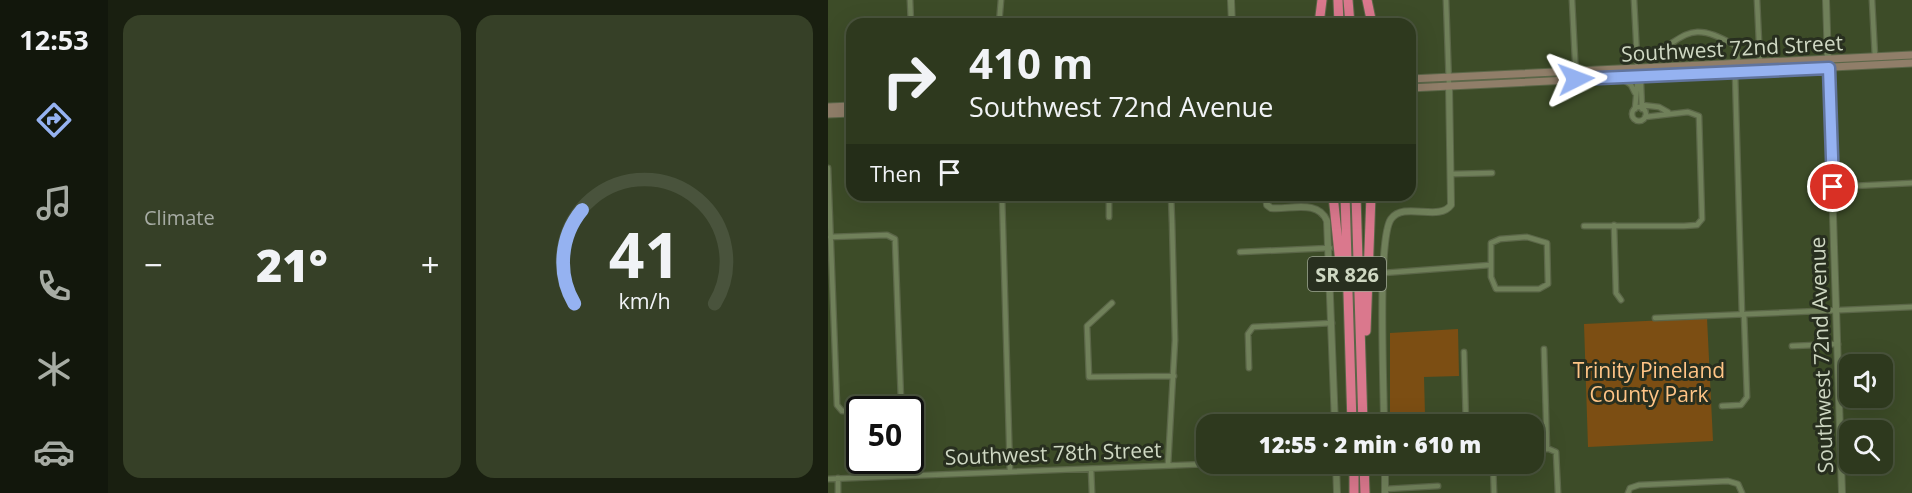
<!DOCTYPE html>
<html lang="en">
<head>
<meta charset="utf-8">
<style>
  :root { --surface:#2e391e; --page:#364027; --text:#f1f3f6; --muted:#a7aca4; --line:#49533c; --accent:#95b2f1 }
  body { margin:0; font-family:"Open Sans",sans-serif; background:var(--page); color:var(--text); height:100vh; display:flex; flex-direction:column; font-size:22px; white-space:nowrap }
  * { box-sizing:border-box; margin:0 }
  p { font-size:20px; color:var(--muted) }
  .icon { flex:none; width:33px; height:33px; fill:none; stroke:currentColor; stroke-width:2; stroke-linecap:round; stroke-linejoin:round }
  .map { position:relative; flex:1; overflow:hidden }
  .details { display:flex; flex-direction:column; gap:15px; padding:15px; background:#191f10; width:720px }
  .details>* { flex:none }
  .hud { position:absolute; left:18px; top:18px; width:570px; height:183px; border-radius:18px; box-shadow:0 6px 24px #0002,0 0 0 2px var(--line); background:#2e391e; color:var(--text); overflow:hidden }
  .controls { position:absolute; left:1011px; top:354px; display:grid; gap:12px }
  .controls a { display:grid; place-items:center; width:54px; height:54px; border-radius:12px; background:var(--surface); box-shadow:0 6px 24px #0002,0 0 0 2px var(--line); font-size:30px }
  .speed { position:absolute; left:18px; top:396px; display:flex; gap:12px; font-size:30px; font-weight:700; text-align:center }
  .speed>* { display:grid; place-content:center; width:78px; height:78px; border-radius:50%; background:var(--surface); box-shadow:0 6px 24px #0002,0 0 0 2px var(--line); line-height:1 }
  .speed .limit { border:3px solid #111; border-radius:9px; background:#fff; color:#111 }
  .pin { position:absolute; display:grid; place-items:center; width:51px; height:51px; color:#fff; margin:-26px; border:3px solid #fff; border-radius:50%; box-shadow:0 2px 6px #0007 }
  .me { position:absolute; width:66px; margin:-33px; rotate:87deg; stroke-linejoin:round; filter:drop-shadow(0 0 4px #0008) }
  .turn { display:flex; align-items:center; gap:21px; height:126px; padding:0 24px; font-size:27px }
  .turn .icon { width:78px; height:78px; stroke-width:2.5 }
  .turn b { display:block; font-size:42px; line-height:51px }
  .then { display:flex; align-items:center; height:57px; padding:0 24px; background:#0003; gap:12px; font-size:22px }
  .big { font-size:45px; font-weight:800; line-height:1.1 }
  .details .widget { flex:1; display:flex; flex-direction:column; justify-content:center; gap:9px; min-width:0; padding:0 21px; border-radius:18px; background:var(--page) }
  .details .dial { align-items:center; gap:0 }
  .dial svg { height:156px; overflow:visible; fill:none; stroke:var(--line); stroke-width:7; stroke-linecap:round; text-anchor:middle }
  .dial text { fill:var(--text); stroke:none }
  .heat { display:flex; justify-content:space-between; align-items:center; font-size:33px; direction:ltr }
  .details .tiles { flex:1; display:grid; gap:15px; grid-template-columns:repeat(2,1fr) }
  .trip { position:absolute; left:368px; top:414px; width:348px; height:60px; border-radius:18px; background:var(--surface); box-shadow:0 6px 24px #0002,0 0 0 2px var(--line); font-weight:800; line-height:60px; text-align:center }
  main { display:flex; flex:1; min-height:0 }
  .menu { display:flex; flex-direction:column; width:108px; justify-content:space-around; align-items:center; background:#12170c; color:var(--muted) }
  .menu .icon { width:42px; height:42px }
  .menu .current { color:var(--accent) }
  .menu b { font-size:27px; color:var(--text) }
  .map>svg:first-child { display:block }
  .green { fill:#7c4e13 }
  .lines { fill:none; stroke-linecap:round; stroke-linejoin:round }
  .minor-casing { stroke:#5b6648; stroke-width:7 }
  .tertiary-casing { stroke:#5b6648; stroke-width:8 }
  .secondary-casing { stroke:#5b6648; stroke-width:9 }
  .motorway-casing { stroke:#5b6648; stroke-width:11 }
  .minor { stroke:#70805a; stroke-width:4.5 }
  .tertiary { stroke:#70805a; stroke-width:6 }
  .secondary { stroke:#907e69; stroke-width:7 }
  .motorway { stroke:#da788d; stroke-width:9 }
  .route-casing { stroke:#61749d; stroke-width:15 }
  .route { stroke:#95b2f1; stroke-width:10 }
  .labels { text-anchor:middle; dominant-baseline:central; stroke-width:6; stroke-linejoin:round; paint-order:stroke }
  .shield { fill:#282f1f; stroke:#9da592; stroke-width:1.5 }
  .shield-label { font-size:20px; font-weight:bold; fill:#cfd8c3 }
  .street-label { font-size:21px; fill:#cfd8c3; stroke:#282f1f }
  .park-label { font-size:21px; fill:#ffc486; stroke:#282f1f }
</style>
</head>
<body>
<main>
<nav class="menu">
<b>12:53</b>
<svg class="icon current" aria-label="directions" viewBox="0 0 24 24"><path d="M12 3l9 9-9 9-9-9zM9 14v-3h6M13 9l2 2-2 2"/></svg>
<svg class="icon" aria-label="music" viewBox="0 0 24 24"><path d="M9 18V5l10-2v13"/><circle cx="6" cy="18" r="3"/><circle cx="16" cy="16" r="3"/></svg>
<svg class="icon" aria-label="phone" viewBox="0 0 24 24"><path d="M5 4h4l2 5-3 2q2 4 5 5l2-3 5 2v4C11 20 4 13 5 4z"/></svg>
<svg class="icon" aria-label="climate" viewBox="0 0 24 24"><path d="M12 3v18M4 7l16 10M4 17L20 7"/></svg>
<svg class="icon" aria-label="car" viewBox="0 0 24 24"><path d="M5 17H2v-5l4-1 3-4h7l3 4 3 1v5h-3M9 17h6M6 11h13"/><circle cx="7" cy="17" r="2"/><circle cx="17" cy="17" r="2"/></svg>
</nav>
<section class="details">
<div class="tiles">
<div class="widget"><p>Climate</p>
<div class="heat"><a>−</a><b class="big">21°</b><a>+</a></div>
</div>
<div class="widget dial"><svg viewBox="0 0 100 80">
<path d="M14 69A42 42 0 1 1 86 69"/>
<path d="M14 69A42 42 0 0 1 18 21" stroke="#95b2f1"/>
<text x="50" y="56" font-size="32" font-weight="700">41</text>
<text x="50" y="72" font-size="11">km/h</text>
</svg></div>
</div>
</section>
<div class="map">
<svg width="1084" height="493" viewBox="0 0 1084 493">
  <rect width="100%" height="100%" fill="#3d4c28"/>
  <path class="green" d="M879,318L885,441L760,447L756,324Z
    M630,329L631,376L596,377L597,415H562V333Z"/>
  <g class="lines">
    <defs>
      <path id="minor" d="M82,0L83,24
        M618,0L621,85
        M744,0L748,79
        M806,0L810,76L807,109
        M929,0L932,63
        M1044,0L1047,57
        M171,24L173,0
        M809,54C856,52 851,12 906,45L909,50L910,64
        M907,72L914,315
        M810,76L813,85L814,109
        M793,78L803,85L807,93
        M814,105L831,107L840,112
        M804 114a7 7 0 1 1 14 0a7 7 0 1 1-14 0Z
        M0,168L9,405L14,411H32
        M624,174L664,173
        M1005,187L1084,183
        M174,195L182,472
        M281,195V217
        M343,195L344,222
        M786,225L788,293L793,300
        M756,226H856L869,225L874,219L871,116L860,112L817,117
        M2,237L59,235L67,239L73,400L71,407L62,410
        M699,237L719,243L720,284L711,289H668L663,277V243L672,239Z
        M412,252L502,248
        M555,273L662,265
        M284,303L259,326L261,377L346,376
        M827,318L1084,307
        M964,346L1010,344
        M716,349L719,449
        M636,352L638,424
        M421,368L420,334L425,327L504,323
        M894,406L913,405L919,397L916,314
        M705,449H721L728,452L730,493
        M665,464L666,493
        M340,465L347,340L344,220
        M263,469L264,493
        M10,478V493
        M0,479L380,464
        M557,489L610,486
        M800,493L802,488L811,485L900,481L910,484L914,493"/>
      <path id="tertiary" d="M403,0L404,24
        M998,0L1014,493
        M438,195L439,205L443,208C462,210 490,199 499,221L507,424
        M556,424C556,391 549,239 563,219C576,201 611,222 623,205L621,85
        M508,464L509,493
        M557,464V493"/>
      <path id="secondary" d="M582,79L1084,55
        M582,88L1084,63
        M0,107L24,106
        M0,114L24,113"/>
      <path id="motorway" d="M510,0L511,24
        M520,0L522,24
        M539,0L544,24
        M491,24L494,0
        M505,195L513,273
        M517,195L524,424
        M528,195L535,424
        M538,331L543,195
        M526,464V493
        M536,464L537,493"/>
    </defs>
    <use href="#minor" class="minor-casing"/>
    <use href="#tertiary" class="tertiary-casing"/>
    <use href="#secondary" class="secondary-casing"/>
    <use href="#motorway" class="motorway-casing"/>
    <use href="#minor" class="minor"/>
    <use href="#tertiary" class="tertiary"/>
    <use href="#secondary" class="secondary"/>
    <use href="#motorway" class="motorway"/>
  </g>
  <g class="lines">
    <defs>
      <path id="route" d="M748,79L1001,68L1005,187"/>
    </defs>
    <use href="#route" class="route-casing"/>
    <use href="#route" class="route"/>
  </g>
  <g class="labels">
    <rect class="shield" x="480" y="257" width="78" height="34" rx="4.5"/>
    <g class="shield-label">
      <text x="519" y="274">SR 826</text>
    </g>
    <g class="street-label">
      <text transform="translate(904 48) rotate(-3)">Southwest 72nd Street</text>
      <text transform="translate(993 355) rotate(-92)">Southwest 72nd Avenue</text>
      <text transform="translate(225 453) rotate(-2)">Southwest 78th Street</text>
    </g>
    <g class="park-label">
      <text x="821" y="370">Trinity Pineland<tspan x="821" dy="24">County Park</tspan></text>
    </g>
  </g>
</svg>
<div class="controls">
<a><svg class="icon" aria-label="sound" viewBox="0 0 24 24"><path d="M4 9h4l5-4v14l-5-4H4zM17 9q2 3 0 6"/></svg></a>
<a><svg class="icon" aria-label="search" viewBox="0 0 24 24"><circle cx="10" cy="10" r="6"/><path d="M15 15l6 6"/></svg></a>
</div>
<div class="speed"><div class="limit">50</div></div>
<div class="pin" style="left:1005px;top:187px;background:#d93025"><svg class="icon" aria-label="arrive" viewBox="0 0 24 24"><path d="M6 21V4h12l-3 4 3 4H6"/></svg></div>
<svg class="me" style="left:748px;top:79px" viewBox="-20 -20 40 40"><path d="M0-17L14 15 0 8-14 15z" fill="#95b2f1" stroke="#fff" stroke-width="4"/></svg>
<div class="trip">12:55 · 2 min · 610 m</div>
<div class="hud">
<div class="turn"><svg class="icon" aria-label="right" viewBox="0 0 24 24"><path d="M7 20v-9h11M14 6l5 5-5 5"/></svg><div><b>410 m</b>Southwest 72nd Avenue</div></div>
<div class="then">Then<svg class="icon" aria-label="arrive" viewBox="0 0 24 24"><path d="M6 21V4h12l-3 4 3 4H6"/></svg></div>
</div>
</div>
</main>
</body>
</html>
